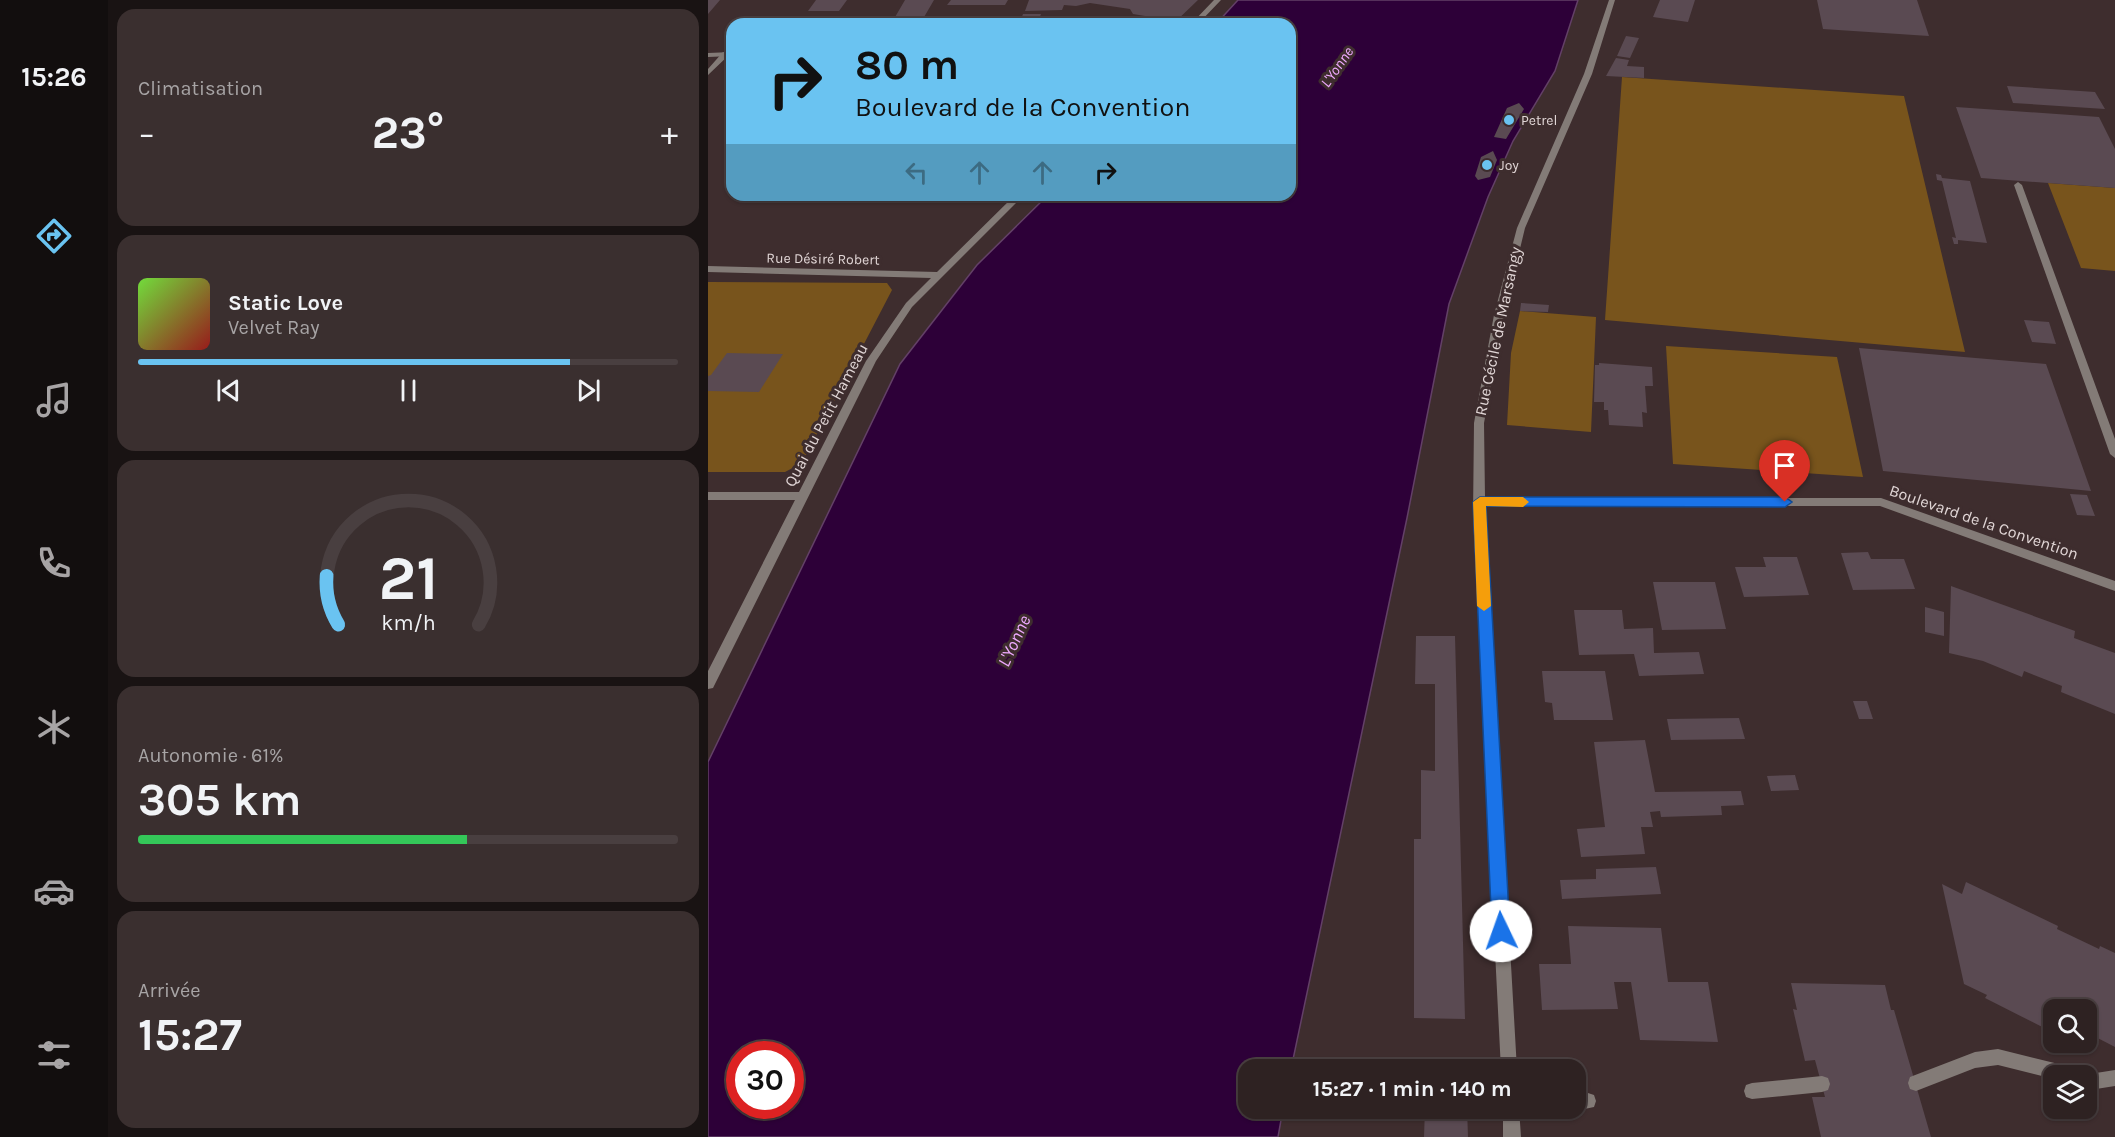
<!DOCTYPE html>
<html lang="fr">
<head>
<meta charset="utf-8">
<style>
  :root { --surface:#2e2222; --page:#3a2f2f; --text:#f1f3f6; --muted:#a7a4a5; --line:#493f40; --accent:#6ac3f1 }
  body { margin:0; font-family:Karla,sans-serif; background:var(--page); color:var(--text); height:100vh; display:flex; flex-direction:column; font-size:22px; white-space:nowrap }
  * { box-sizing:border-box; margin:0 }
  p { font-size:20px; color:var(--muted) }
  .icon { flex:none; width:33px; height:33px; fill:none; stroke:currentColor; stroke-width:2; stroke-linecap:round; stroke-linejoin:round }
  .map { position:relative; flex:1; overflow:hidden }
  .drawer { display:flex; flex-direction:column; gap:9px; padding:9px; background:#191313; width:600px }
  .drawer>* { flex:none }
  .top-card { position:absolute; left:18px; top:18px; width:570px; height:183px; border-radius:18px; box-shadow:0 2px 4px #0004,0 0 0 2px var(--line); background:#6ac3f1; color:#111; overflow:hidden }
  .controls { position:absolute; left:1335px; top:999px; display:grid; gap:12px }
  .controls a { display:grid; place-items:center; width:54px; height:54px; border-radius:12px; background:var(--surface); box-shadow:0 2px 4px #0004,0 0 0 2px var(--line); font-size:30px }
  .speed { position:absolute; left:18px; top:1041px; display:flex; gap:12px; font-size:30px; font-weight:700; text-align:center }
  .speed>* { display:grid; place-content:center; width:78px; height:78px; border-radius:50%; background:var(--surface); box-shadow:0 2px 4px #0004,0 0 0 2px var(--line); line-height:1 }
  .speed .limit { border:9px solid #d22; background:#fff; color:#111 }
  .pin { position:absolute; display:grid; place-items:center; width:51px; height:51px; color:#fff; margin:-62px -26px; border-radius:50% 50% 50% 0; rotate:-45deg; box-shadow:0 0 6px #0007 }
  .pin .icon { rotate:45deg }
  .me { position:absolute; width:66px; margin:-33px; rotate:357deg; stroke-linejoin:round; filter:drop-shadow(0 0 4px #0008) }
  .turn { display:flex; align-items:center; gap:21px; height:126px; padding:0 30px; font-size:27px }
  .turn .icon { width:78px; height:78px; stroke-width:2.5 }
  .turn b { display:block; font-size:42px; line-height:51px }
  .lanes { display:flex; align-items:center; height:57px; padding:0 30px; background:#0003; justify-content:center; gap:30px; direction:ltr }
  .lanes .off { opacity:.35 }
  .big { font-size:45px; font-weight:700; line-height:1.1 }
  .drawer .card { flex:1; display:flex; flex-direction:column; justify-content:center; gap:9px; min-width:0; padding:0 21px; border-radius:18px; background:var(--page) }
  .drawer .dial { align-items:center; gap:0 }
  .dial svg { height:156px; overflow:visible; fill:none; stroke:var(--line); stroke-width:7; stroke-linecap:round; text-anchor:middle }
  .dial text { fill:var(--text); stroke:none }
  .song { display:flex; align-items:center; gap:18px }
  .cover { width:72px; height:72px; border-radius:9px; background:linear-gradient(135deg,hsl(100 70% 55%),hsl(0 70% 35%)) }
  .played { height:6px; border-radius:3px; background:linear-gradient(90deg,var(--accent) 80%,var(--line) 80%) }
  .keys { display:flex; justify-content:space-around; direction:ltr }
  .heat { display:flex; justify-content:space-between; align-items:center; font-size:33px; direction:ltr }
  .charge { height:9px; border-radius:4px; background:linear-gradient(90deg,#34c759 61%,var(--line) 0) }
  .trip { position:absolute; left:530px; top:1059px; width:348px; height:60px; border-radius:18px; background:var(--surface); box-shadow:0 2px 4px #0004,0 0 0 2px var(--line); font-weight:700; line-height:60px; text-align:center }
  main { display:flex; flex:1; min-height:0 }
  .tab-bar { display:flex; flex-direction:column; width:108px; justify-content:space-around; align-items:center; background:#120e0e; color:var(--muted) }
  .tab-bar .icon { width:42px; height:42px }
  .tab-bar .active { color:var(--accent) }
  .tab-bar b { font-size:27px; color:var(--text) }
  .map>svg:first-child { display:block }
  .green { fill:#78541c }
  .water { fill:#2d0038; stroke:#634067; stroke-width:1.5; fill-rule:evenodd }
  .building { fill:#5a4a52 }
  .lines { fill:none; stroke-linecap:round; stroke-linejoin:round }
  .lane { fill:#837b77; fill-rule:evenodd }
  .street { fill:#837b77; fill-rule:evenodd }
  .route { fill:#1a73e8; stroke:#114b97; stroke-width:1.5 }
  .slow { fill:#f59e0b }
  .poi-dot { fill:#6ac3f1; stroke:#3e2d2e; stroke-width:2 }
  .labels { text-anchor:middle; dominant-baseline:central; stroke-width:6; stroke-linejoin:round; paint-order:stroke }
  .far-poi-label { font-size:14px; fill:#e1d6d6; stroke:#3e2d2e; text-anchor:start }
  .far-street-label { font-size:14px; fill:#e1d6d6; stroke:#3e2d2e }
  .far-water-label { font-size:15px; font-style:italic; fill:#eea9fe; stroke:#3e2d2e }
  .street-label { font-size:16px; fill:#e1d6d6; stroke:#3e2d2e }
  .water-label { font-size:18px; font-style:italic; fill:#eea9fe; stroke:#3e2d2e }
</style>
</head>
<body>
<main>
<nav class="tab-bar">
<b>15:26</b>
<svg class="icon active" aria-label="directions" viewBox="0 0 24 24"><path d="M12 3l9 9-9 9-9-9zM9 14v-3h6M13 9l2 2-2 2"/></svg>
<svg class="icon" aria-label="music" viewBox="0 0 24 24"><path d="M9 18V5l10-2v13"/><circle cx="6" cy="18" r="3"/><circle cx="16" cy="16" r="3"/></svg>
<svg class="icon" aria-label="phone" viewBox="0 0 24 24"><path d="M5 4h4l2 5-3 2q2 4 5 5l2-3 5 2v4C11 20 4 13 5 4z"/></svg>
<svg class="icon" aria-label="climate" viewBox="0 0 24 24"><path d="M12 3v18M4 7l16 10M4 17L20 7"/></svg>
<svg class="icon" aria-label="car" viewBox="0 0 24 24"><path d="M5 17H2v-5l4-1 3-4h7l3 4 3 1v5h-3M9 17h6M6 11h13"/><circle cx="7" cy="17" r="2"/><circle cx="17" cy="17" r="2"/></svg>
<svg class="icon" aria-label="filters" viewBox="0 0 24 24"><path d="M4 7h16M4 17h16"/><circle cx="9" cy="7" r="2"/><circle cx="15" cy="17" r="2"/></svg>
</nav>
<section class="drawer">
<div class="card"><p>Climatisation</p>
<div class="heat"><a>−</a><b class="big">23°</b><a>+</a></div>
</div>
<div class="card">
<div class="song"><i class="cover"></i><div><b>Static Love</b><p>Velvet Ray</p></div></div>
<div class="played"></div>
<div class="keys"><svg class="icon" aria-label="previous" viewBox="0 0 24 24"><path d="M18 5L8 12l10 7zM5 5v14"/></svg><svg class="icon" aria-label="pause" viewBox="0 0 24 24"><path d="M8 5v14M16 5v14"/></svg><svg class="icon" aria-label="next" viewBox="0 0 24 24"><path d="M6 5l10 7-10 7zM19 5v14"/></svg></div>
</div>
<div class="card dial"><svg viewBox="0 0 100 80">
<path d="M14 69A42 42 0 1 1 86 69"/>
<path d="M14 69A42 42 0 0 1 8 44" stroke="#6ac3f1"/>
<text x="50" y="56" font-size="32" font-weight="700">21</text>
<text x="50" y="72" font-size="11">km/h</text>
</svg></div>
<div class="card"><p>Autonomie · 61%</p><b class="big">305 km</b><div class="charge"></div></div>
<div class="card"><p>Arrivée</p><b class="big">15:27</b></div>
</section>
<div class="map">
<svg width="1407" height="1137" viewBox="0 0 1407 1137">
  <rect width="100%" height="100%" fill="#3e2d2e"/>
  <path class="green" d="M914,77L1196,96L1257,352L897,320Z
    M1340,183L1407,188V271L1373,268Z
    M0,282L179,283L184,290L94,463L77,472H0Z
    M812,311L888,317L883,432L799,425L803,353Z
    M958,346L1129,357L1155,477L965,464Z"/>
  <path class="water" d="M530,0H870L847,71L805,141L780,197L741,304L699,518L583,1069L540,1070V1108L575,1109L570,1137H0V762L192,364L269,265L340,195H582V24H508ZM32,1054H82V1106H32Z"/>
  <path class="building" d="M0,0H12L0,14Z
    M108,0H139L131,11H100Z
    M197,0H226L212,24H183Z
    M243,0H300L297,5H239Z
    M321,0H490L465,24H428L437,16L425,14L422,9L382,3L368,6L356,5L354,10L317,11Z
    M952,0H987L980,22L945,17Z
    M1109,0H1209L1221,36L1115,29Z
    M315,14H333L330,22H312Z
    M918,36L931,38L922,58L909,56Z
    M908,58L921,60L919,66L936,67V78L898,76Z
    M1299,86L1387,92L1397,109L1305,103Z
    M811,103L816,109L798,139L786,137L799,108Z
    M1248,107L1391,117L1407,149V188L1273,178Z
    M785,151L789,160L782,177L770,180L767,176L773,157Z
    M1228,174L1233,175L1234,178L1262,181L1279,243L1250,240V244H1246L1244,237L1248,238L1234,181L1229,180Z
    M813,303L841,305L840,312L812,311Z
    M1316,320L1341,322L1348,344L1324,342Z
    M1151,348L1338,364L1383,491L1175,471Z
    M19,353L75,354L51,392L0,391V376L3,375Z
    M891,363L944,367L945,386H937L939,413L934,412L935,427L901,425L900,410H896V402H886L887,365H891Z
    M1362,494L1379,495L1387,516L1369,515Z
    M1160,552L1163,559H1196L1207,589L1145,590L1133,553Z
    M1055,557H1089L1101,595L1036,597L1027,567H1058Z
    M945,582H1007L1018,629L954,630Z
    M1243,586L1367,631L1366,638L1407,653V714L1353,692L1354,686L1316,671L1314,677L1275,661L1241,653Z
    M1217,607L1236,612V636L1217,632Z
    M866,610H914L916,629L945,628L946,653L991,652L996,674L931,676L926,654L871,655Z
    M708,636H747L757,1019L706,1018V839H713V770L727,771V684H707Z
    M834,671H897L905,720H846L844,703L837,702Z
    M1145,701H1159L1165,719H1151Z
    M1031,718L1037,739L963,740L959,719Z
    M937,740L947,792L1033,791L1036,805L1013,806L1014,815L953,817L952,811L942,812L945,827H933L937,854L873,857L869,829L897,827L886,742Z
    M1087,775L1091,790L1063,791L1059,776Z
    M948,867L953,894L854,899L852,880L888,879V869Z
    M1258,882L1350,926L1349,929L1391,949L1392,946L1407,953V1047L1378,1032V1010H1346V1033L1277,998L1279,995L1256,984L1234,884L1254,894Z
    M860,926L953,928L960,982H1000L1010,1042L932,1040L923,982H906L910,1009L834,1010L831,964H863Z
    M1083,983L1177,985L1183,1010H1186L1223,1137H1113L1104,1097H1117L1107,1060L1097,1061L1085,1009L1089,1010Z
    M717,1108H759L760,1137H716Z"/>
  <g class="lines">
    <path class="lane" d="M15,52L22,54L0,75V69Z
      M1310,182L1314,185L1407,439V458L1402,454L1306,185Z
      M1290,1049L1367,1068L1373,1072L1378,1070L1388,1073L1407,1070V1086L1388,1089L1378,1086V1076H1346V1079L1290,1065L1267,1068L1208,1091L1202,1089L1200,1083L1202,1077L1267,1052Z
      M1114,1076L1120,1078L1122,1084L1120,1090L1114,1092L1044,1099L1038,1097L1036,1091L1038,1085L1044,1083Z
      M880,1093L886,1095L888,1101L886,1107L867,1111L861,1109L867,1108V1095Z"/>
    <path class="street" d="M506,0H513L490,24H483Z
      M901,0H907L884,74L817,228L796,315L776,423L777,498H1173L1407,581V591L1172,506H777L809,1070H793L765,516L766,423L786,315L809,228L876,74Z
      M24,52V56L0,57V53Z
      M307,195H316L204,307L168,361L5,688L0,689V671L87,500H0V492H91L158,361L198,303L223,278L0,272V266L229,272Z
      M795,1108H811L813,1137H795Z"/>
  </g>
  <path class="route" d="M772,497H1077L1084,502L1077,507L778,506L802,931L799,937L793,940L787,937L784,931L765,502Z"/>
  <path class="slow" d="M772,497H815L821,502L815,507L778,506L783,606L776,611L769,606L765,502Z"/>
  <g class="poi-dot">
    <circle cx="801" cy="120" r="6"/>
    <circle cx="779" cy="165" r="6"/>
  </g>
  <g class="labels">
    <g class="far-poi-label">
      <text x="813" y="120">Petrel</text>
      <text x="791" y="165">Joy</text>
    </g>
    <g class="far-street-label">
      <text transform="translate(115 259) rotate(1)">Rue Désiré Robert</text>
    </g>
    <g class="far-water-label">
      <text transform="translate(629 67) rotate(-55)">L'Yonne</text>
    </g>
    <g class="street-label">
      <text transform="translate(790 331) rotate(-78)">Rue Cécile de Marsangy</text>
      <text transform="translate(118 415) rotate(-62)">Quai du Petit Hameau</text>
      <text transform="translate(1276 522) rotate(19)">Boulevard de la Convention</text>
    </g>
    <g class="water-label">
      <text transform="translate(306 641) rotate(-65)">L'Yonne</text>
    </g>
  </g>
</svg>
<div class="controls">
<a><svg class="icon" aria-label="search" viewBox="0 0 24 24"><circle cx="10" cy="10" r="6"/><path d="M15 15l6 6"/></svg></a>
<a><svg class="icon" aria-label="layers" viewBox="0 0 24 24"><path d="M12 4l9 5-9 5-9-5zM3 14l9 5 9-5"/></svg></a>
</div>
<div class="speed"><div class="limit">30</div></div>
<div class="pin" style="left:1077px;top:502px;background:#d93025"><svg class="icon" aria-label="arrive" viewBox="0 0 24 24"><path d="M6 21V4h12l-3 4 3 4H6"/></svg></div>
<svg class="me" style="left:793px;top:931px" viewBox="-20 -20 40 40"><circle r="19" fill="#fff"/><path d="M0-13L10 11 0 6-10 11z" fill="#1a73e8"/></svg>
<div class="trip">15:27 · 1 min · 140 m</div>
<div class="top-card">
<div class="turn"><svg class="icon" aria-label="right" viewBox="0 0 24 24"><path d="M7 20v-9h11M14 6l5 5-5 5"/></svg><div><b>80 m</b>Boulevard de la Convention</div></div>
<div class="lanes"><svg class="icon off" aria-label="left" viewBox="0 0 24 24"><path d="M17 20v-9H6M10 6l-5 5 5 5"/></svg><svg class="icon off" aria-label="ahead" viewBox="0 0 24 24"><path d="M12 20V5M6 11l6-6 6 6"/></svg><svg class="icon off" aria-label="ahead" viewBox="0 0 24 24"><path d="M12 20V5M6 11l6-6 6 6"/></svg><svg class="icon" aria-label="right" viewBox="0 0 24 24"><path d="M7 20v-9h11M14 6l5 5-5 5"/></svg></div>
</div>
</div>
</main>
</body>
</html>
